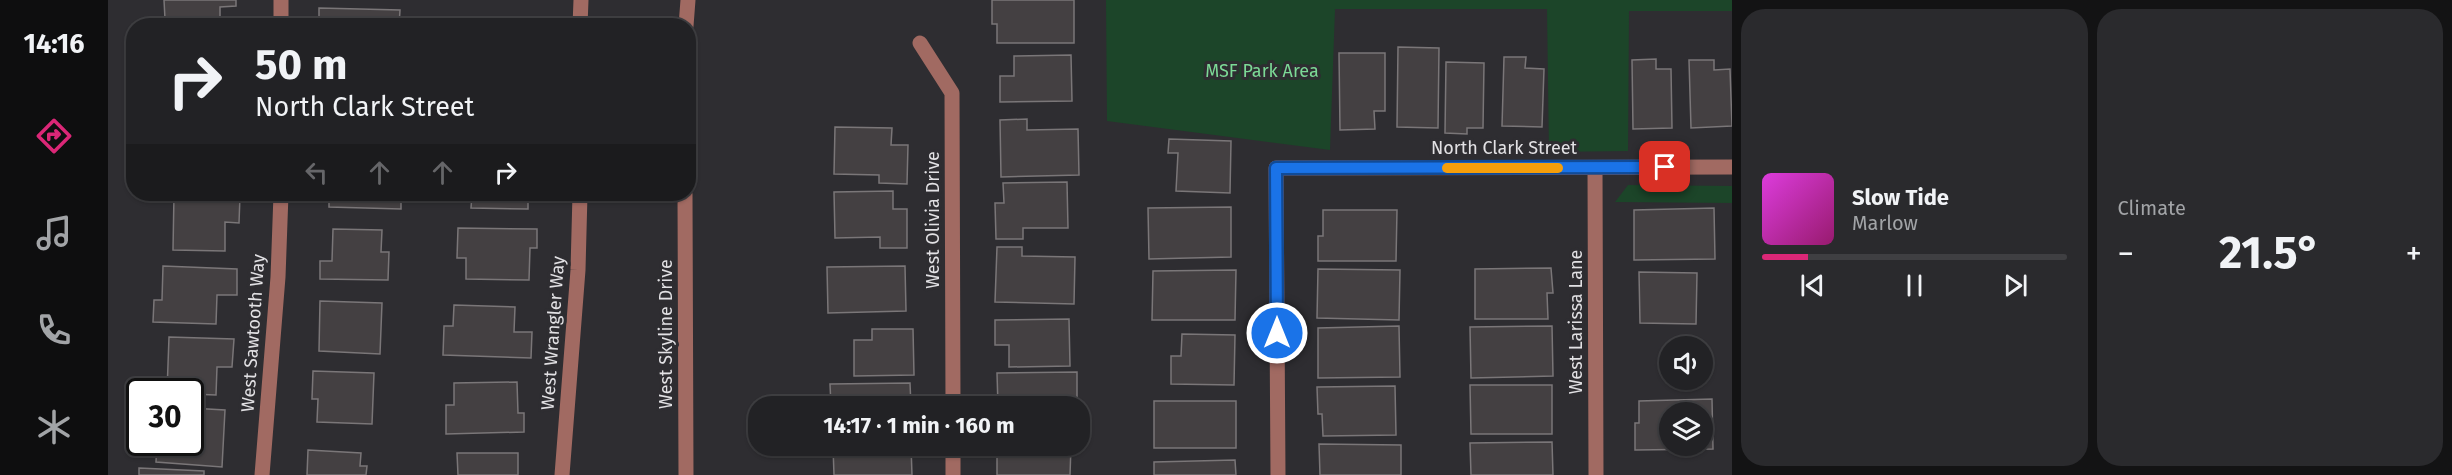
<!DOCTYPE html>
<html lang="en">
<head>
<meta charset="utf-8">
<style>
  :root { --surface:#222225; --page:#2a2a2d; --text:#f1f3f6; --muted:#a2a4a7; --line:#3f3f42; --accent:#db2777 }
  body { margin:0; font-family:"Fira Sans",sans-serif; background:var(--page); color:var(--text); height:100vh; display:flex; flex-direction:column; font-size:22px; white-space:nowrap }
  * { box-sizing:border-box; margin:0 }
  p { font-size:20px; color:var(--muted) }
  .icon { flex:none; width:33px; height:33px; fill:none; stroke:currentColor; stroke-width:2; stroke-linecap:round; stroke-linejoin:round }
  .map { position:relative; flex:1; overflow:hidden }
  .sheet { display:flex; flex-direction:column; gap:9px; padding:9px; background:#131314; width:720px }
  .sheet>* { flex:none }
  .guide { position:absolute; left:18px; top:18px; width:570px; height:183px; border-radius:24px; box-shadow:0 2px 4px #0004,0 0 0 2px var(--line); background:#222225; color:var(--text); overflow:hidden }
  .buttons { position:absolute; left:1551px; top:336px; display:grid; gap:12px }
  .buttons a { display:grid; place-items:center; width:54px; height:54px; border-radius:50%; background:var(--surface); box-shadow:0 2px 4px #0004,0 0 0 2px var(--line); font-size:30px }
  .speed { position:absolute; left:18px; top:378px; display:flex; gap:12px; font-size:30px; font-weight:700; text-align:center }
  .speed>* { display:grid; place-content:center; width:78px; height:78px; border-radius:50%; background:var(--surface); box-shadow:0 2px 4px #0004,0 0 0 2px var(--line); line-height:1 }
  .speed .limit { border:3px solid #111; border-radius:9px; background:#fff; color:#111 }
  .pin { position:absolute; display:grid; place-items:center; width:51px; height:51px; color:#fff; margin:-26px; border-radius:12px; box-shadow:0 3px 9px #0006 }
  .me { position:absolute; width:66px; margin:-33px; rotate:0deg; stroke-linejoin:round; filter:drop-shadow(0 0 4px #0008) }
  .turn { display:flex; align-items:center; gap:21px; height:126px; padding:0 30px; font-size:27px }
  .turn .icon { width:78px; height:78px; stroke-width:2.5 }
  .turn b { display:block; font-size:42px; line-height:51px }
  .lanes { display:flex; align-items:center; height:57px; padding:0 30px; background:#0003; justify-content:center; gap:30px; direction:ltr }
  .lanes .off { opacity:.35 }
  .big { font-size:45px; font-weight:700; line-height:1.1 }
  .sheet .widget { flex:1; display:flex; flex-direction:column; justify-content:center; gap:9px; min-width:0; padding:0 21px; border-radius:24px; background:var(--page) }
  .song { display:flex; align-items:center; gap:18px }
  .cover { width:72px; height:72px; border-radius:9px; background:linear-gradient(135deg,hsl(300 70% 55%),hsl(320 70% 35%)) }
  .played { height:6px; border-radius:3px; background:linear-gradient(90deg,var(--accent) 15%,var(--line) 15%) }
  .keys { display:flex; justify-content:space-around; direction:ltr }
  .heat { display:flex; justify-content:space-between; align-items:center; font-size:33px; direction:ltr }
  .sheet .tiles { flex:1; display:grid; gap:9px; grid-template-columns:repeat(2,1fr) }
  .trip { position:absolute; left:640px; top:396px; width:342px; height:60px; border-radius:24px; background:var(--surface); box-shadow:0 2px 4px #0004,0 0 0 2px var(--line); font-weight:700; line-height:60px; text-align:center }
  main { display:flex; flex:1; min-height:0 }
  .tab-bar { display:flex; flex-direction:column; width:108px; justify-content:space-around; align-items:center; background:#0e0e0f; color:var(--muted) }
  .tab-bar .icon { width:42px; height:42px }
  .tab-bar .selected { color:var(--accent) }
  .tab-bar b { font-size:27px; color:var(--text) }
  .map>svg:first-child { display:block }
  .green { fill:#1c4529 }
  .building { fill:#444042; stroke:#7a7678; stroke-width:1.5; fill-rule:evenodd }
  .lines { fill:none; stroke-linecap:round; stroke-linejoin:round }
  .minor { stroke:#a16a62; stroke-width:15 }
  .route-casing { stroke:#114b97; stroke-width:15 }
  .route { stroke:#1a73e8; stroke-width:10 }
  .slow { stroke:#f59e0b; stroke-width:10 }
  .labels { text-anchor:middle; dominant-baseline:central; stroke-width:6; stroke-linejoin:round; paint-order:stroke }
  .park-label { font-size:18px; fill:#7cd996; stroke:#2e2d31 }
  .street-label { font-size:18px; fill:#e2e1e4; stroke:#2e2d31 }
</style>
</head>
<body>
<main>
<nav class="tab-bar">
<b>14:16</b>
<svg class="icon selected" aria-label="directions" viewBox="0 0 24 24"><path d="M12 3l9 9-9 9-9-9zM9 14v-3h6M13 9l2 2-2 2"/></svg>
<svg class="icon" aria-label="music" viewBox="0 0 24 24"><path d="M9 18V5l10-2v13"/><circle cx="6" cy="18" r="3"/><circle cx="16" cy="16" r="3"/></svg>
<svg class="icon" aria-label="phone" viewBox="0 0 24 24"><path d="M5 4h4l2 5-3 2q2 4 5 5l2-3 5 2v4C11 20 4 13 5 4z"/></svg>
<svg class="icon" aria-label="climate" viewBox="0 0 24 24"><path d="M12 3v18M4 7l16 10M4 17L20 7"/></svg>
</nav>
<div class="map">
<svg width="1624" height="475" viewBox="0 0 1624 475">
  <rect width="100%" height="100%" fill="#2e2d31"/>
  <path class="green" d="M998,0H1624V11H1521L1520,151L1441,152L1439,9H1227L1222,150L999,121Z
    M1520,185L1624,186V203L1507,202Z"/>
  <path class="building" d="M56,0H128V6L112,7V26H49V20L57,19Z
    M884,0H966V43H889V24H884Z
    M211,8L292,10L291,26L211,25Z
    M428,19V26H385V20Z
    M1290,47L1331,48L1330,128L1289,127Z
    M1231,53H1277V111H1266L1267,129L1232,130Z
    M963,55L964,101L892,102V76H906V56Z
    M1396,57H1418L1417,68L1436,69L1434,127L1394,126Z
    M1548,59V69H1563L1564,128L1525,129L1524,60Z
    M1581,60H1606V70L1622,69L1624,126L1583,128Z
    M1338,62L1376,63L1375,128H1359V134L1337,133Z
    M919,119V130L970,129L971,175L893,177L892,120Z
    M727,127L784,128L783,145H800L799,184L771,183V175L726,174Z
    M1061,139L1123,141L1122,193L1068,191L1070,153H1060Z
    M959,182L960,228H915V239H888L887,203H896L895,183Z
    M785,191V209H799V248H772V237L727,238L726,192Z
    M66,194L132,196L131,223L117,222V251L65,250Z
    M221,194H293V209L221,207Z
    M364,194H420V209L363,208Z
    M1123,207V257L1041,259L1040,208Z
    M1606,208L1607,259L1526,260V210Z
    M1215,210H1289L1288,261H1210V236H1215Z
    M350,228L429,229V248H422L421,280L358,279V258H349Z
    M225,229L274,230L273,252H281L280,280L212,279V261H224Z
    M889,247H914V256L967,257L966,304L887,302Z
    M55,266L129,269V295H109L108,324L45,322L46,300H54Z
    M797,266L798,311L720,313L719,267Z
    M1443,268L1445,293H1439L1440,319H1367V269Z
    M1210,269L1292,270L1291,320L1209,318Z
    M1128,270L1127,320H1044L1045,271Z
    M1531,272L1589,273L1588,324L1532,323Z
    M212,301L274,303L272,354L211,351Z
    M346,305L407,307L406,332H424L423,358L335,355L336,326H345Z
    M961,319L962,366L901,367V345H887V320Z
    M1291,326L1292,377L1210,378V328Z
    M1444,326L1445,376L1363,378L1362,327Z
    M764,329H805L806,375L746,376V340H764Z
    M1074,334L1127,335L1126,385L1063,384V356H1073Z
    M61,337L126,339L124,367H109L108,395L82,394V392H59Z
    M205,371L266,373L264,424L209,422L210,399H204Z
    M969,372V406H890L889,373Z
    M409,382L410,413H416V432L338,434V405H346V383Z
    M802,383L803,406H723L722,384Z
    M1362,385H1444V434H1363Z
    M1287,386L1288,435L1215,436L1214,414H1210L1209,387Z
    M1604,399L1605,449L1527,450V423H1531V401ZM1562,412H1594V446H1562Z
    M1046,401H1128V448H1046Z
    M82,408L117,410L114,467L48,462L49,442H82Z
    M1444,442L1445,475H1363L1362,443Z
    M1211,444L1293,445V475H1212Z
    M803,446L804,475H726L725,447Z
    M905,446H963L962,475H889V457H905Z
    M200,450L253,453L252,466H259L258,475H199Z
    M349,453H410V475H350Z
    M1127,460L1128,475H1046V462Z
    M31,468L96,471V475H31Z"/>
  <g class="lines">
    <path class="minor" d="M173,0V26
      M472,26L473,0
      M578,26L580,0
      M812,43L844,93L845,406
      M1487,168L1488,475
      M577,194L578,475
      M845,446V475
      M154,475L170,277L173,194
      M454,475L470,270L472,194
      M1170,475L1168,168L1624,167"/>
  </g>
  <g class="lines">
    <defs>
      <path id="route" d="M1169,333L1168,168L1557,167"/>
    </defs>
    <use href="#route" class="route-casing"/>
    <use href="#route" class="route"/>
    <path class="slow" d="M1339,168H1450"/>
  </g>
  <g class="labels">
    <g class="park-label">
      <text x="1154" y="71">MSF Park Area</text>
    </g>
    <g class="street-label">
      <text x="1396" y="148">North Clark Street</text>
      <text transform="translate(825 220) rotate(-90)">West Olivia Drive</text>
      <text transform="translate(1468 322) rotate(-90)">West Larissa Lane</text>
      <text transform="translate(145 333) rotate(-86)">West Sawtooth Way</text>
      <text transform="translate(445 333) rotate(-86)">West Wrangler Way</text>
      <text transform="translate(558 334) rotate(-90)">West Skyline Drive</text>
    </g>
  </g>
</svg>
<div class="buttons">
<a><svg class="icon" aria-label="sound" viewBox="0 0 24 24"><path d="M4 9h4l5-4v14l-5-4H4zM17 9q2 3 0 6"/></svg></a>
<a><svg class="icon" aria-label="layers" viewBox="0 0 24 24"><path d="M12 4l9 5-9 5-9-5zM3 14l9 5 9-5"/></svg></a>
</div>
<div class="speed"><div class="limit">30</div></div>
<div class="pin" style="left:1557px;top:167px;background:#d93025"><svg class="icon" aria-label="arrive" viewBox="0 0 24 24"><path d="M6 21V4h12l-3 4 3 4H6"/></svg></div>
<svg class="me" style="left:1169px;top:333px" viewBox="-20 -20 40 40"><circle r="17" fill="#1a73e8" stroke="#fff" stroke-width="3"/><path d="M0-11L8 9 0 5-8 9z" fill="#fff"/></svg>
<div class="trip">14:17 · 1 min · 160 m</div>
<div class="guide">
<div class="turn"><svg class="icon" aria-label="right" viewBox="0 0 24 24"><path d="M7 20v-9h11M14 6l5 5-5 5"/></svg><div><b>50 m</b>North Clark Street</div></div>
<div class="lanes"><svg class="icon off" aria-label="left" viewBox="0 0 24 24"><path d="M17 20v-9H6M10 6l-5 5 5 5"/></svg><svg class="icon off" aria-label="ahead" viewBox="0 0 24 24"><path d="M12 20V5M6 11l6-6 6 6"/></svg><svg class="icon off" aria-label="ahead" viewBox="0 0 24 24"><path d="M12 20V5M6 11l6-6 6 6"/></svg><svg class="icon" aria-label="right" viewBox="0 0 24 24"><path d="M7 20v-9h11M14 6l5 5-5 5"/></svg></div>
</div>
</div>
<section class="sheet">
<div class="tiles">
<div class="widget">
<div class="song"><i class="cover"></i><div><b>Slow Tide</b><p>Marlow</p></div></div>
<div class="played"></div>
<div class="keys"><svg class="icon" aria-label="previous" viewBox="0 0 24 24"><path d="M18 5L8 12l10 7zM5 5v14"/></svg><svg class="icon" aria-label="pause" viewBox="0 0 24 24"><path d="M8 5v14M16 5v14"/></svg><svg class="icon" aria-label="next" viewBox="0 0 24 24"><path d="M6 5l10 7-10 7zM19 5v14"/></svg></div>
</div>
<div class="widget"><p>Climate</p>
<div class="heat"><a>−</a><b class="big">21.5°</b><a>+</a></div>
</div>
</div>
</section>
</main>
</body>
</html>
